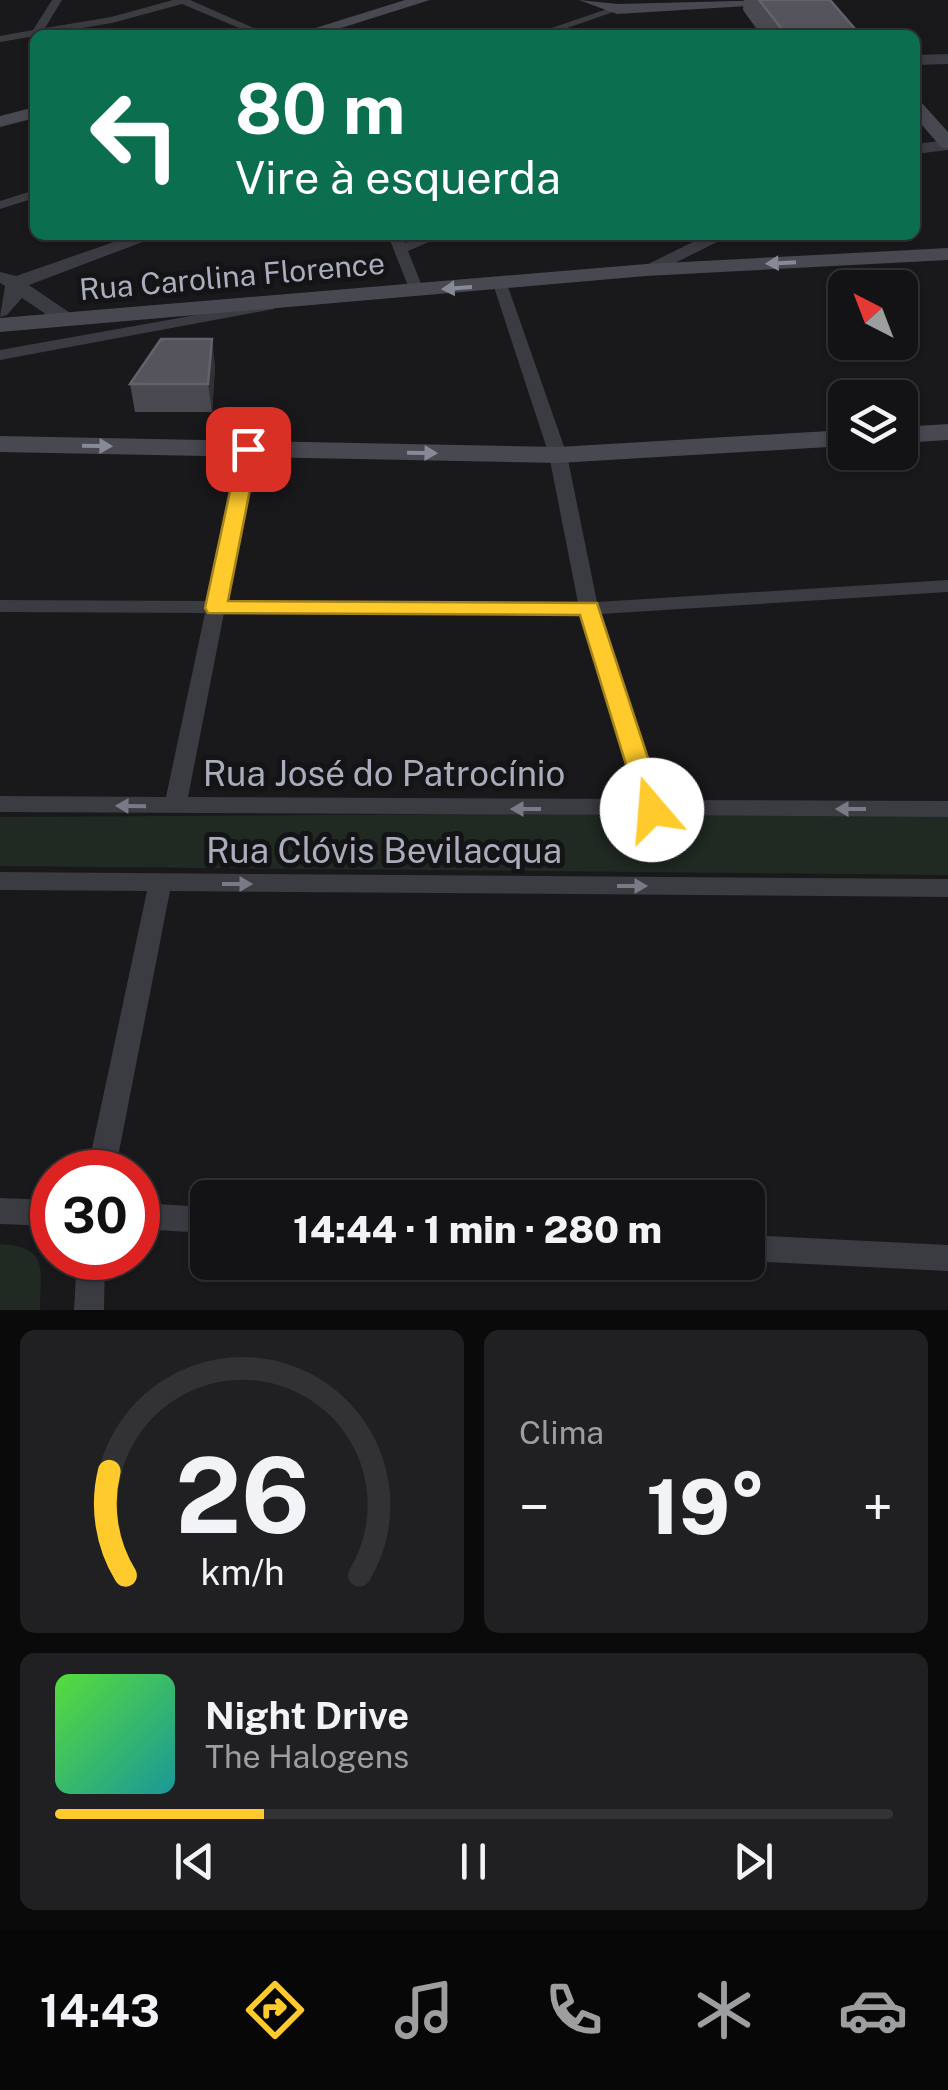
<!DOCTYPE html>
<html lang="pt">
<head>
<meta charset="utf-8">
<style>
  :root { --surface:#131214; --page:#202022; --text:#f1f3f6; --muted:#9d9ea0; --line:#323234; --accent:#ffcb2c }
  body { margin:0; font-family:"Public Sans",sans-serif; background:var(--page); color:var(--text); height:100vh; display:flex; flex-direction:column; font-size:38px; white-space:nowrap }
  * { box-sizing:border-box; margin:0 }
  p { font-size:32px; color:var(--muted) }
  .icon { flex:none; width:55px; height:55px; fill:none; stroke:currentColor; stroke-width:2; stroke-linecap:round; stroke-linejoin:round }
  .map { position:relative; height:1310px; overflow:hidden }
  .side { display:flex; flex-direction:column; gap:20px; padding:20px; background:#0a0a0b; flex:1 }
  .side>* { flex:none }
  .banner { position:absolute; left:30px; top:30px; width:890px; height:210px; border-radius:15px; box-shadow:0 2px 8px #0004,0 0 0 2px var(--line); background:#0b6e4f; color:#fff; overflow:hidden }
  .needle { width:65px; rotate:318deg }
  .controls { position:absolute; left:828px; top:270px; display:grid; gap:20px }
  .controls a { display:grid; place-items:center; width:90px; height:90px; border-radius:15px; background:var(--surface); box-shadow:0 2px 8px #0004,0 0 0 2px var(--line); font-size:50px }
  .speed { position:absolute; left:30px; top:1150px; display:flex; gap:20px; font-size:50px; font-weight:700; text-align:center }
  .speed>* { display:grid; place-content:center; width:130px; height:130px; border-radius:50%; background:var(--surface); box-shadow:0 2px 8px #0004,0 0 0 2px var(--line); line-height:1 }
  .speed .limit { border:15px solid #d22; background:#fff; color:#111 }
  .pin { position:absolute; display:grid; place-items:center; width:85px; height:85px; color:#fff; margin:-42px; border-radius:20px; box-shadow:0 5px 15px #0006 }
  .me { position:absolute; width:110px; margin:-55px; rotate:342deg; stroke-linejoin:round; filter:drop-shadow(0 0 8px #0008) }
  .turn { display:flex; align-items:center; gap:35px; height:210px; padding:0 40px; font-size:45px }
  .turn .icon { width:130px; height:130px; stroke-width:2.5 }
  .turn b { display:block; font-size:70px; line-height:85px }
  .big { font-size:75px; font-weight:800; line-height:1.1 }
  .side .widget { flex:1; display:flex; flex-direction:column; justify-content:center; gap:15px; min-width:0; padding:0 35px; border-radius:15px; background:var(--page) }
  .side .dial { align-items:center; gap:0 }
  .dial svg { height:260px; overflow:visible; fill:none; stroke:var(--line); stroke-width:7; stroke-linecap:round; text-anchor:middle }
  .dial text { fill:var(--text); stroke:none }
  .song { display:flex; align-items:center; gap:30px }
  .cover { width:120px; height:120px; border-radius:15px; background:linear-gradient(135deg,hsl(110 70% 55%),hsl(180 70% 35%)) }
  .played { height:10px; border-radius:5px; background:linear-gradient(90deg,var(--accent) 25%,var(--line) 25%) }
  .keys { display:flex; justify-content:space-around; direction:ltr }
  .heat { display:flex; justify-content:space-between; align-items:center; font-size:55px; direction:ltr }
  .side .tiles { flex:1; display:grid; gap:20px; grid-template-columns:1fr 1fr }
  .widget:last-child { grid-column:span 2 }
  .trip { position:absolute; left:190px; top:1180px; width:575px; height:100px; border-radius:15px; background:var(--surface); box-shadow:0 2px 8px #0004,0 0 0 2px var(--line); font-weight:800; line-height:100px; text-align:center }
  .dock { display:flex; height:160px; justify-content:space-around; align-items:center; background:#080708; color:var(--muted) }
  .dock .icon { width:70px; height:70px }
  .dock .selected { color:var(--accent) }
  .dock b { font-size:45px; color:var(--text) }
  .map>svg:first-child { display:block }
  .green { fill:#202922 }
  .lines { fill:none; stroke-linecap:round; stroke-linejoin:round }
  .minor { fill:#3b3b42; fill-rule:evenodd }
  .tertiary { fill:#3b3b42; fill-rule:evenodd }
  .secondary { fill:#474850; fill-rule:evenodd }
  .wall { fill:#4a4950 }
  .shaded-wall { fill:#323136 }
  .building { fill:#55545c; stroke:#62626b; stroke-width:2.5 }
  .oneway { fill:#878a96 }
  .oneway2 { fill:#787a85 }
  .route { fill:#ffcb2c; stroke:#a6841d; stroke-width:2.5 }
  .labels { text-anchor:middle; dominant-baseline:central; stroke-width:10; stroke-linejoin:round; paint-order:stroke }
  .far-street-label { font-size:30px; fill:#aaadbc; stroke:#141316 }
  .street-label { font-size:35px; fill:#aaadbc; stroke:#141316 }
</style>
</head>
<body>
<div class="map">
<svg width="948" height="1310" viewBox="0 0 948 1310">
  <rect width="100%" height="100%" fill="#19181b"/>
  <path class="green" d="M948,811V875L0,866V817Z
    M0,1244C50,1247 40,1268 40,1310H0Z"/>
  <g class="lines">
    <path class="minor" d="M52,0H62L45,28L111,17L173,0H190L270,35H256L182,4L112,23L0,42V36L33,30Z
      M613,7L622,9L547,35H531Z
      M35,190V198L0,209V201Z
      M388,235H402L405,243L425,235H445L408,251L424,291L422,294L410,291Z
      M500,280L507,284L567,455L597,602L948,580V592L601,614L660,800L948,801V817L660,815L652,818L644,815L0,812V796L166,797L205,613L0,612V600L207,601L242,445L248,444L256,449L226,601L578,603L549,455L493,284ZM224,613L581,615L638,799L188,797Z
      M269,302L274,303V309L0,360V350Z
      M0,872L948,879V897L170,891L115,1172H87L147,891L0,890Z
      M0,1198L52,1200V1226L0,1224Z
      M138,1203L208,1207V1233L138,1229Z
      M748,1235L948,1245V1271L748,1261Z
      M77,1258H105L104,1310H74Z"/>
    <path class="tertiary" d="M948,54V64L915,65V55Z
      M948,140V150L915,154V144Z
      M134,235H161L29,285L76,317L79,321L76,325H62L22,298L7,315L0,317L5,286L0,283V272L16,276Z
      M707,235H731L653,274L646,276L636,270Z"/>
    <path class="secondary" d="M405,0H430L319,35H293Z
      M579,0L618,4L772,0L764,5L617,14Z
      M915,101L921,102L948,132V149L941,147L915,117Z
      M35,107V118L0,127V116Z
      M948,248V260L646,276L0,332V318L646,264Z
      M948,424V440L900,443V427Z
      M845,430V446L558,463L0,452V436L558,447Z"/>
  </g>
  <path class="wall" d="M744,0H830L856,30L855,35H761L743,10Z
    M215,366L212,412H135L130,384Z"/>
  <path class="shaded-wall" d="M212,339L215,366L212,412L208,384Z"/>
  <path class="building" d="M759,0H830L856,30L785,33Z
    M161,339H212L208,384H130Z"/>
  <defs><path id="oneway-solid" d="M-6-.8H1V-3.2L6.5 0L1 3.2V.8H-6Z" transform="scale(2.5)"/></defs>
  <g class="oneway">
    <use href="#oneway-solid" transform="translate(781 263) rotate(177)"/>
    <use href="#oneway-solid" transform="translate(457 288) rotate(176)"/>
    <use href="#oneway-solid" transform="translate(97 446) rotate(1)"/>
    <use href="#oneway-solid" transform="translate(422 453) rotate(1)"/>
  </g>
  <g class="oneway2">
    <use href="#oneway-solid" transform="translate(131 806) rotate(-179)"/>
    <use href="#oneway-solid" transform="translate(526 809) rotate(-180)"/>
    <use href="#oneway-solid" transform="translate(851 809) rotate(180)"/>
    <use href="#oneway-solid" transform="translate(237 884)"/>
    <use href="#oneway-solid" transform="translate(632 886)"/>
  </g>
  <path class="route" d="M248,443L258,449L228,601L597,603L665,810L661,816H644L640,810L580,615L208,613L205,608L239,449Z"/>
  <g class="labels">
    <g class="far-street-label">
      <text transform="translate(232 276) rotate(-5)">Rua Carolina Florence</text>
    </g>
    <g class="street-label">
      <text x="384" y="773">Rua José do Patrocínio</text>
      <text x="384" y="850">Rua Clóvis Bevilacqua</text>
    </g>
  </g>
</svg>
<div class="controls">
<a><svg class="needle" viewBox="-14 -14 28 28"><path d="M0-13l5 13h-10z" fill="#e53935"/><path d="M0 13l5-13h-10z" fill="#9d9ea0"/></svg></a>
<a><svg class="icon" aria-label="layers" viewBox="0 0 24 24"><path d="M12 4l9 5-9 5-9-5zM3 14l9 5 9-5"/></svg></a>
</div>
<div class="speed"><div class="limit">30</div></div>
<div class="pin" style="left:248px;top:449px;background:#d93025"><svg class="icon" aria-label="arrive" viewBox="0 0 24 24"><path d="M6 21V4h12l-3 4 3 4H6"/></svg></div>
<svg class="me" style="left:652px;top:810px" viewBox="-20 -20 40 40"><circle r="19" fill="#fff"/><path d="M0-13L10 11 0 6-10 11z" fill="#ffcb2c"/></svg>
<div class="trip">14:44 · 1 min · 280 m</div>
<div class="banner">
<div class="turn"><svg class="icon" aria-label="left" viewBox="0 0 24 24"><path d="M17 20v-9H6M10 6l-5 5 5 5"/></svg><div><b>80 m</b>Vire à esquerda</div></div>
</div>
</div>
<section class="side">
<div class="tiles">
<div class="widget dial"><svg viewBox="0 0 100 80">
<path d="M14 69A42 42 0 1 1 86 69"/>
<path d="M14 69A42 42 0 0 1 9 37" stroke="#ffcb2c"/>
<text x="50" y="56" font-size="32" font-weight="700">26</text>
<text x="50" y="72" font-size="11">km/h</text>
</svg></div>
<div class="widget"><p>Clima</p>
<div class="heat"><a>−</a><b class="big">19°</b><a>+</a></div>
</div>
<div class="widget">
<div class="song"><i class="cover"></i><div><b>Night Drive</b><p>The Halogens</p></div></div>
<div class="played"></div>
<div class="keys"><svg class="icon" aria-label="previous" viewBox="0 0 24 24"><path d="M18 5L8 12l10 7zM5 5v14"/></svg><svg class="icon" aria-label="pause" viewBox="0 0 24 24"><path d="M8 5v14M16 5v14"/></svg><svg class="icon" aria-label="next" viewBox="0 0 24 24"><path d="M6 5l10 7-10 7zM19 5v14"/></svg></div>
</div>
</div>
</section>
<nav class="dock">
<b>14:43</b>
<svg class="icon selected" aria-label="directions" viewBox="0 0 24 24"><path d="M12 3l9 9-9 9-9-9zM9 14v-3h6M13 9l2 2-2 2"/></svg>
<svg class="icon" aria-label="music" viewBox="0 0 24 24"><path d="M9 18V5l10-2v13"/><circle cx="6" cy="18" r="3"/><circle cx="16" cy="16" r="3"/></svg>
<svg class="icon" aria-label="phone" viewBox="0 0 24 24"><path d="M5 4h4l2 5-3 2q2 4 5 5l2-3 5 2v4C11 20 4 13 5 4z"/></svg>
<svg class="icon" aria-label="climate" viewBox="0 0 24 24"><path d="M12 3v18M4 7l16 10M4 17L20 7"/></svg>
<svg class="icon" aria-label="car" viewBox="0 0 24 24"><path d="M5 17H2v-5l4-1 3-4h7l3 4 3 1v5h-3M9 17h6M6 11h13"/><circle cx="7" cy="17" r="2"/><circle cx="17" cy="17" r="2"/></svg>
</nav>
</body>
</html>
